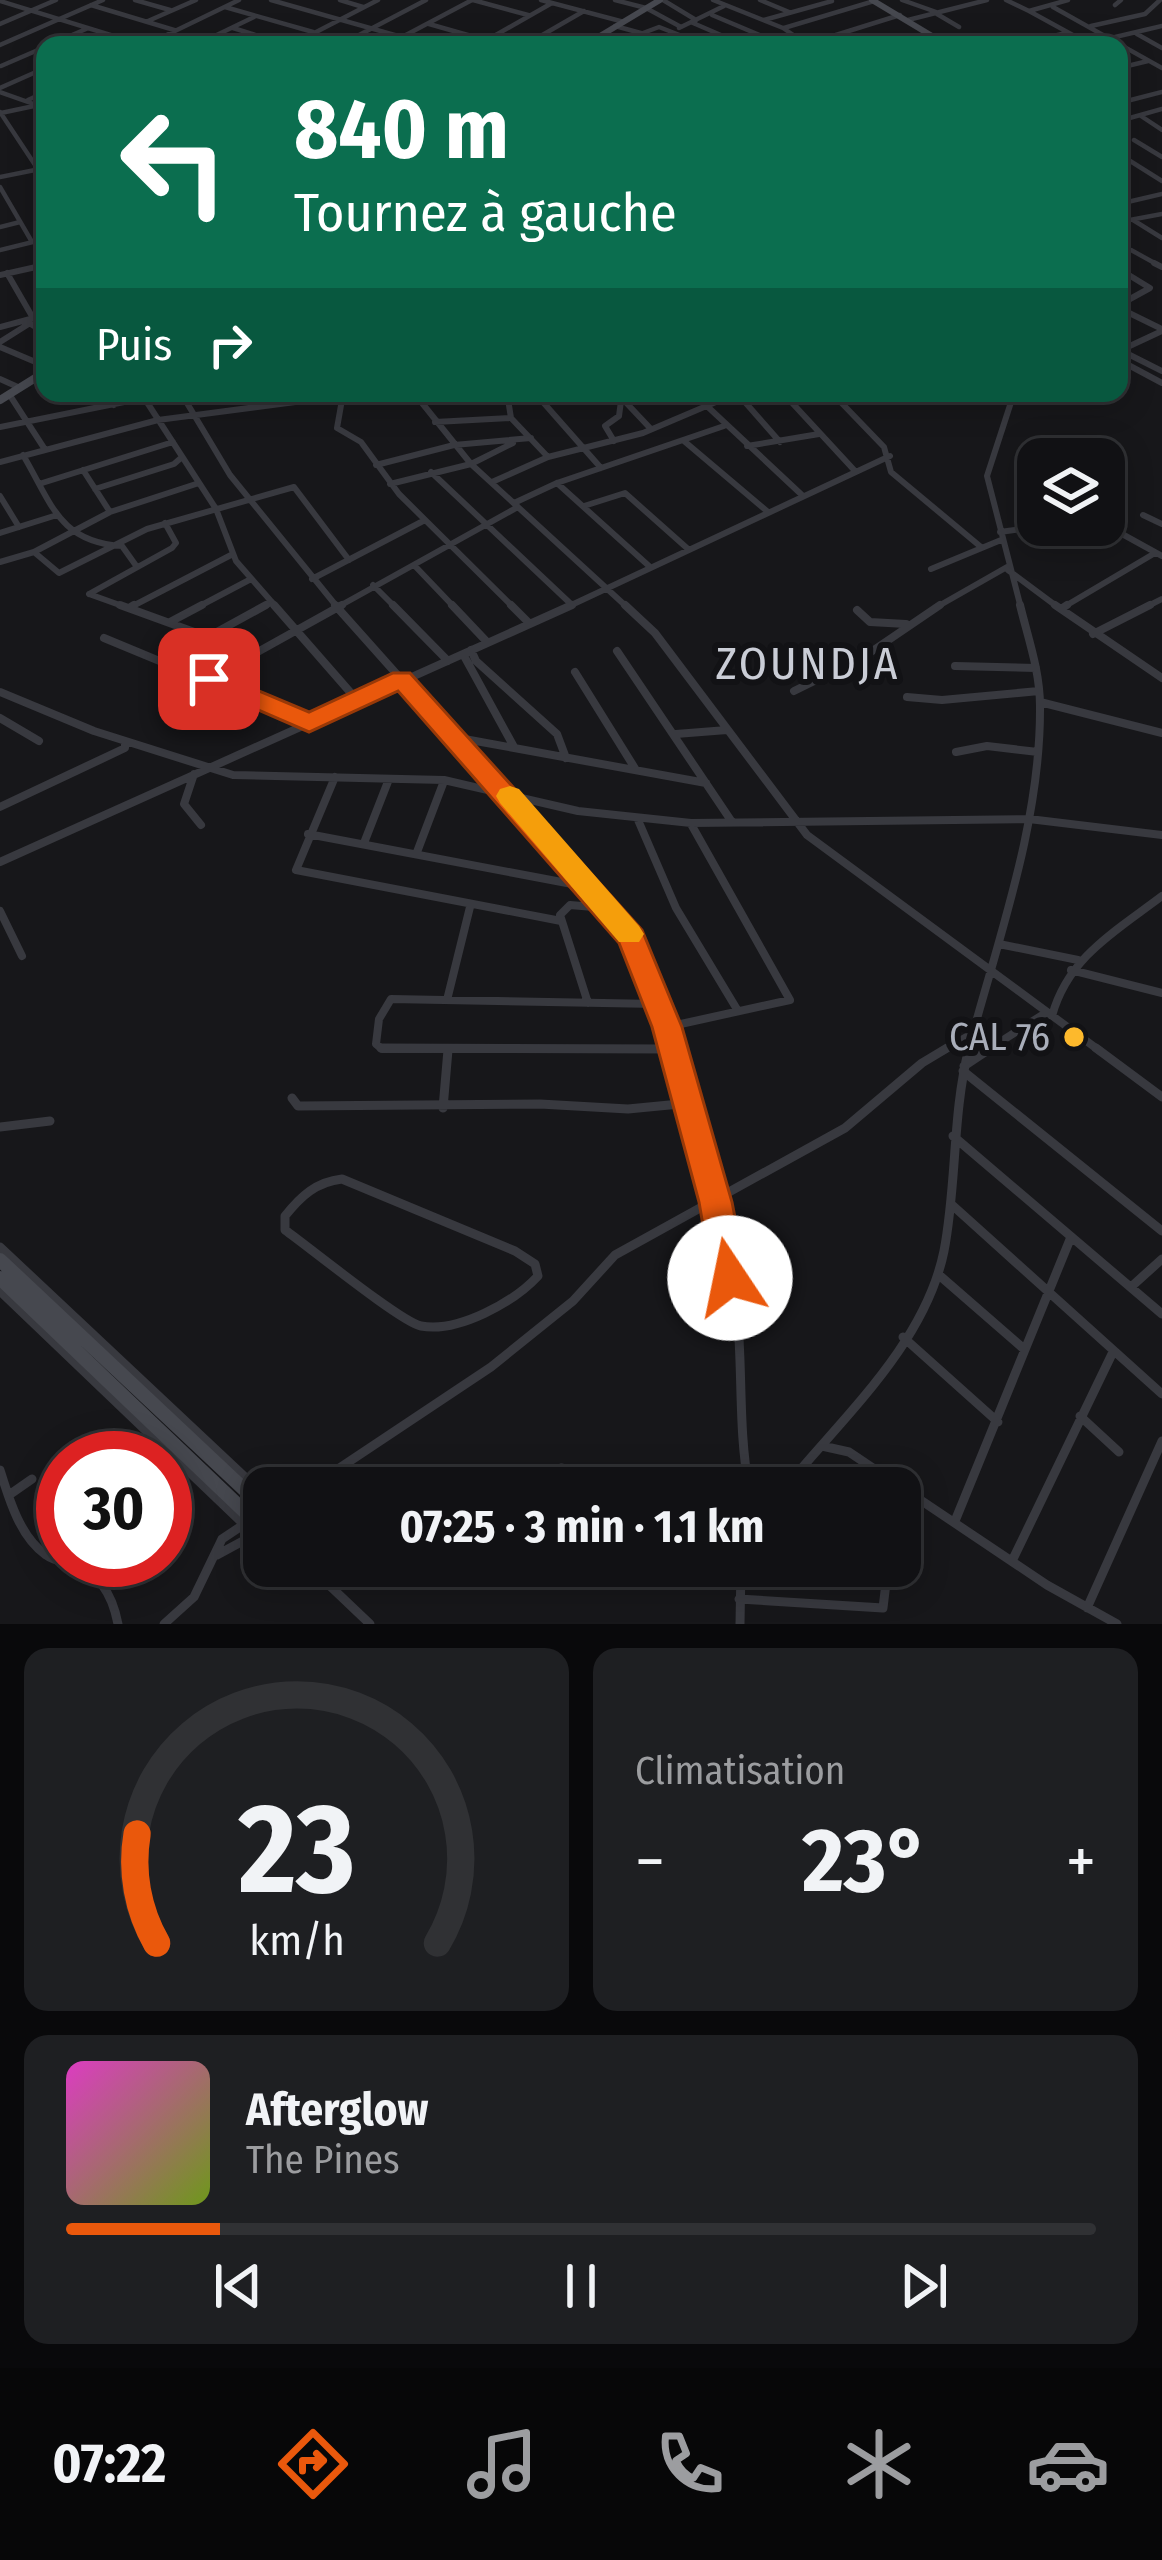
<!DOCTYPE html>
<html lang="fr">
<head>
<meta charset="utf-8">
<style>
  :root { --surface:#111114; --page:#1e1f22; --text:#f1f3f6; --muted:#9c9da0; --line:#303134; --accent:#ea580c }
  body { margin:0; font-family:"Fira Sans Condensed",sans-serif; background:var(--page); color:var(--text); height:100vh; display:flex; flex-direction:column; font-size:45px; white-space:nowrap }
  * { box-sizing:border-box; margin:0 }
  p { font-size:39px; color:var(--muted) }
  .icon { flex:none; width:66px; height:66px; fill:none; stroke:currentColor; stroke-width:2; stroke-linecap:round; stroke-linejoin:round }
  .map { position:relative; height:1624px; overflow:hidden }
  .panel { display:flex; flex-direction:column; gap:24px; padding:24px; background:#09090b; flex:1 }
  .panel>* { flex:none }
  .guide { position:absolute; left:36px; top:36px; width:1092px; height:366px; border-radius:24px; box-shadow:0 6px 30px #0003,0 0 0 3px var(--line); background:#0b6e4f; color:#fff; overflow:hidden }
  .buttons { position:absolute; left:1017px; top:438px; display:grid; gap:24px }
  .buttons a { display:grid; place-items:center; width:108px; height:108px; border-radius:24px; background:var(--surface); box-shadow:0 6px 30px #0003,0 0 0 3px var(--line); font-size:60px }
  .speed { position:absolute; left:36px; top:1431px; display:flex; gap:24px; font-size:60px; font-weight:700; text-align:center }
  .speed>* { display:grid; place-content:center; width:156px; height:156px; border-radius:50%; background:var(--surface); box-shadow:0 6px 30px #0003,0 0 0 3px var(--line); line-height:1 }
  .speed .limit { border:18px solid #d22; background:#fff; color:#111 }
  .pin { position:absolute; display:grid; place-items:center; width:102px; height:102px; color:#fff; margin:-51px; border-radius:24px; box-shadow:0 6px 18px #0006 }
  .me { position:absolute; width:132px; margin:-66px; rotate:349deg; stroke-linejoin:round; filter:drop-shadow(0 0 9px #0008) }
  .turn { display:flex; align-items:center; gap:42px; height:252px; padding:0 60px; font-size:54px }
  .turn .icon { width:156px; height:156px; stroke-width:2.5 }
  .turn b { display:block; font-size:84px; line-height:102px }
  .then { display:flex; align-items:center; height:114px; padding:0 60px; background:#0003; gap:24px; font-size:45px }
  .big { font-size:90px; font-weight:700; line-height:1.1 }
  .panel .tile { flex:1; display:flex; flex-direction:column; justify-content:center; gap:18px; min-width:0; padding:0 42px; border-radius:24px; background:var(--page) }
  .panel .dial { align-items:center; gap:0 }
  .dial svg { height:312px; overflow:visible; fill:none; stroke:var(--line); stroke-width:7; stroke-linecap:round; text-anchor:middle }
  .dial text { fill:var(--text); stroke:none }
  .song { display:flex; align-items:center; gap:36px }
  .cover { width:144px; height:144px; border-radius:18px; background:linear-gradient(135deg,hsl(310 70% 55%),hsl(80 70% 35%)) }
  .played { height:12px; border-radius:6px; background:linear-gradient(90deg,var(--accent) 15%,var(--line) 15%) }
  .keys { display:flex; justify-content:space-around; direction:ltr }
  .heat { display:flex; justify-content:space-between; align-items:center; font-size:66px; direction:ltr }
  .panel .tiles { flex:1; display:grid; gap:24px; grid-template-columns:1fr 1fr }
  .tile:last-child { grid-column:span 2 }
  .trip { position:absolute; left:243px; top:1467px; width:678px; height:120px; border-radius:24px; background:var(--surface); box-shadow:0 6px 30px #0003,0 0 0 3px var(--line); font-weight:700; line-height:120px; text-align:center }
  .tabs { display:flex; height:192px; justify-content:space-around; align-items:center; background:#070708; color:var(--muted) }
  .tabs .icon { width:84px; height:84px }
  .tabs .selected { color:var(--accent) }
  .tabs b { font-size:54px; color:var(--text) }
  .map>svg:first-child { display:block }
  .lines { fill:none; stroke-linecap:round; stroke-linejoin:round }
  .street-far3 { stroke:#38393f; stroke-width:4.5 }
  .street-far2 { stroke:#38393f; stroke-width:6 }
  .street-far1 { stroke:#38393f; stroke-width:8 }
  .street { stroke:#38393f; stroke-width:9 }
  .secondary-far2 { stroke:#46484f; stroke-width:6 }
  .secondary-far1 { stroke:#46484f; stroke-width:8 }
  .secondary { stroke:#46484f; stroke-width:14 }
  .route { fill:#ea580c; stroke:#983908; stroke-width:3 }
  .slow { fill:#f59e0b }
  .poi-dot { fill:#fdb92c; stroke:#121215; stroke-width:4.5 }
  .labels { text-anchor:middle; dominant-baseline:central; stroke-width:12; stroke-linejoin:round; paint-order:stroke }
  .poi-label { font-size:39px; fill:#a9aeba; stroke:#121215; text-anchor:end }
  .quarter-label { font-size:45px; letter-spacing:3px; fill:#cacdd6; stroke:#121215 }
</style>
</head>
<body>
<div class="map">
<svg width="1162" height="1624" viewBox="0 0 1162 1624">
  <rect width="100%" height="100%" fill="#17171a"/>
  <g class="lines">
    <path class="street-far3" d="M135,0L170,10
      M271,0L430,45
      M340,0L363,7
      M473,0L528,15
      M541,0L624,22
      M615,0L646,8L681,27
      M663,0L696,20
      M713,0L783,28L808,45
      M760,0L789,12
      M902,0L939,13
      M1006,0L1029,11L1068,0
      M0,1L143,45
      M91,5L174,30
      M1115,5L1121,0
      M225,7L313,32
      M1053,7L1162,68
      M1029,11L1091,45
      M937,14L959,27
      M712,15L764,37
      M764,20L832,1
      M908,20L987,0
      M148,21L196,0
      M693,23L744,45
      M0,24L56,0
      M429,24L503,45
      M615,26L685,45
      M1091,26L1145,14L1160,0
      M233,28L288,45
      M679,28L724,6
      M784,28L874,1
      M643,33L659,27L705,45
      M603,34L640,45
      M1137,34L1162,48
      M404,36L472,0
      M1111,38L1162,26
      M487,40L552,3
      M807,44L900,15
      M0,45L103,0
      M49,45L86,29
      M97,45L115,36
      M146,45L239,0
      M196,45L254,17
      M291,45L378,0
      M340,45L426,0
      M525,45L584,11
      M1015,45L1066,33
      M1,66L45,47
      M1119,68L1148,61
      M0,88L45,68
      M0,92L45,108
      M28,100L45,92
      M1119,103L1162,92
      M0,112L45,180
      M1,113L34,106
      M1141,116L1162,130
      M1119,121L1162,109
      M1134,140L1162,157
      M1119,154L1162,181
      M0,177L45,168
      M0,187L32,242
      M1119,204L1162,194
      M1133,220L1162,238
      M1119,222L1162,214
      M0,227L20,222
      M0,250L45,239
      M1131,250L1160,266"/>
    <path class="street-far2" d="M1154,263L1162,267
      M1119,269L1150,288L1119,305
      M7,273L33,318
      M0,275L45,265
      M1119,308L1162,329
      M26,321L45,333
      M0,327L45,315
      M0,342L27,325
      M0,347L45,366
      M1119,351L1162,331
      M1122,351L1162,371
      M1119,360L1162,383
      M0,379L20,388
      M107,393L114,405
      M141,393L216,509L236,561L277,608
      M181,393L230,475L338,608
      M414,393L471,464L628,608
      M507,393L511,418L548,457
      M535,393L601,468
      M617,393L650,428
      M693,393L803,496
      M783,393L855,471
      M832,393L884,447L891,472L981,547
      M1014,393L987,476L1021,608
      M9,394L44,448
      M343,394L337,428L361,442L399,494L514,608
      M418,400L541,393
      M435,422L510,418
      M0,427L144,398
      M614,441L605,426L619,416L621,401
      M684,441L768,512
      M747,446L819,434
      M23,455C52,504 59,542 122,546L137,567
      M0,462L158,420L341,396
      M376,465L454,445L531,438
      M83,470L110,512
      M431,472L572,605
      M492,482L548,457L643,433L737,393L780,442
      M557,483L649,566
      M39,484L173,442
      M390,484L471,464L513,443
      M95,489L174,464L182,457
      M0,496L19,527
      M514,503L557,483L724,426
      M584,506L625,493L688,549
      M1143,515L1162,524
      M1104,524L1162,556
      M1000,532L1049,525
      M0,533L57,515
      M34,552L59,573L147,529L294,487L349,560
      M0,562L34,552L110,512L199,483
      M414,565L455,608
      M931,569L1001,540
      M1008,570L1059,608
      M312,579L425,520
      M373,585L396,608
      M89,594L128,608
      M89,594L172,548L176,543L165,523
      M129,608L231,555
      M196,608L251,579
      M261,608L272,602
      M336,608L518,507
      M565,608L890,456
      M935,608L1007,567
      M1062,608L1155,553
      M1144,608L1162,599"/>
    <path class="street-far1" d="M120,605L208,637
      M274,605L357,700
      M335,605L632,938L674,1051
      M393,605L448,661
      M452,605L487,642
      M511,605L528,622
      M625,605L655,633L807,835L1100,1051
      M1055,605L1162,678
      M129,608L134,605
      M1061,609L1067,605
      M857,610L870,622L906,624
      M170,622L202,605
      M1093,634L1150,605
      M104,638L309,723
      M471,650L476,661L557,734L566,758
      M617,651L732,822
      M463,654L514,747
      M164,661L266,605
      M955,666L1036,668
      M575,672L636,770
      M209,679L342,605
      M794,691L865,656L940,605
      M0,692L94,731L233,775L444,780L578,811L691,823L1029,819L1162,835
      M907,697L942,700L1039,691
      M1040,702L1162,733
      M0,718L39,741
      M676,734L727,730
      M459,738L706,783
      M956,752L987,746L1038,752
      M194,774L184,804L201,825
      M335,777L296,870L561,921
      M0,807L125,748V741
      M638,820L676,908L738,1011
      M308,834L588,887
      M364,843L389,779
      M417,852L444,781
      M0,862L572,605
      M0,911L22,956
      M999,944L1078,960
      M1071,970L1162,993
      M447,1000L470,907
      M588,1003L560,915L570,905L605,908
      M657,1004L391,999L379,1019L376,1044L382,1049H674
      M1052,1016C1068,957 1116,931 1162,896
      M667,1027L790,1000L691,824
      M974,1030L997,1047
      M942,1051L972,1034
      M968,1051C998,939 1041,823 1040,706C1040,671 1028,638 1020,605
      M986,1051L1047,1012"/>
    <path class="street" d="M381,1048L674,1049
      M673,1048C703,1130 728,1224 737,1311C743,1371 738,1429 749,1488
      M1096,1048L1162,1097
      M964,1066L991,1048
      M963,1071L1162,1231
      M292,1098L298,1106L540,1104L628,1109L690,1103
      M443,1108L448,1050
      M0,1127L50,1121
      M953,1136L1162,1314
      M342,1179L515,1251L535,1264L538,1276C514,1302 458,1333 421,1326C401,1322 309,1247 285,1230V1216C301,1196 316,1182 342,1179Z
      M951,1204L1162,1394
      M0,1247L264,1495
      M939,1275L1024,1349
      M1131,1287L1162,1259
      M0,1291L255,1535
      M903,1337L998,1422
      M1080,1416L1119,1452
      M822,1446L849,1452L1047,1585L1117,1624
      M561,1468L656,1488
      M0,1470C9,1499 20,1537 46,1555C54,1561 64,1562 73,1565C101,1573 113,1598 118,1624
      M299,1488L323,1479L491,1367L573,1301L615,1255L845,1128L922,1063L947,1048
      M785,1488C843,1417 925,1344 944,1251C957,1184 952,1115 969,1048
      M9,1495L32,1479
      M955,1521L1071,1237
      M900,1531L916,1498
      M217,1555L256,1534
      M1013,1559L1112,1354
      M309,1566L370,1624
      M739,1599L883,1608L888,1566
      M1087,1608L1162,1441
      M164,1624L194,1597L222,1539L264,1511
      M740,1624L741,1566"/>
    <path class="secondary-far2" d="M872,0L947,45
      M585,45L660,0"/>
    <path class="secondary-far1" d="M0,400L45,372"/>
    <path class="secondary" d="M0,1260L264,1508
      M0,1278L264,1530"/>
  </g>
  <path class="route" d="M209,670L309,712L393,673H410L642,930L682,1027L732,1202L747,1278L742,1289L730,1294L717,1289L712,1278L699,1202L652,1027L619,943L398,691L309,732L201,685L197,679Z"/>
  <path class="slow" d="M510,786L519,789L639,926L644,934L639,942H619L500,803L496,796L500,789Z"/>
  <circle class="poi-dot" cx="1074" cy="1037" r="12"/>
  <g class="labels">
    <g class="poi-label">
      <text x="1050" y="1037">CAL 76</text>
    </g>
    <g class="quarter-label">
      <text x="808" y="664">ZOUNDJA</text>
    </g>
  </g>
</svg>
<div class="buttons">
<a><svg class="icon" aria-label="layers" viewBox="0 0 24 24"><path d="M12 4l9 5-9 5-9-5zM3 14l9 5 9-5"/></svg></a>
</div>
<div class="speed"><div class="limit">30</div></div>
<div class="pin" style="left:209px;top:679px;background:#d93025"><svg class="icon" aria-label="arrive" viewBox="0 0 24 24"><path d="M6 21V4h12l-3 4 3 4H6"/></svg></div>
<svg class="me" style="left:730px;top:1278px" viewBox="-20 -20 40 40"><circle r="19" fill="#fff"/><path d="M0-13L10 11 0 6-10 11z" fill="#ea580c"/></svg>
<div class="trip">07:25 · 3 min · 1.1 km</div>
<div class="guide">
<div class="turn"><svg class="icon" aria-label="left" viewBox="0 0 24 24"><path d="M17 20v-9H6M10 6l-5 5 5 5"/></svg><div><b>840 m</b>Tournez à gauche</div></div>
<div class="then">Puis<svg class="icon" aria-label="right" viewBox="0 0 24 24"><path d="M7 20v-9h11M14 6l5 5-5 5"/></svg></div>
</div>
</div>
<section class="panel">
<div class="tiles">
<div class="tile dial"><svg viewBox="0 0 100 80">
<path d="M14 69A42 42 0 1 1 86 69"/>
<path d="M14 69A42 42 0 0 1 9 41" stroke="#ea580c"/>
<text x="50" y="56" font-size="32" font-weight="700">23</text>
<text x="50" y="72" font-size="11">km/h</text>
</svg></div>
<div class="tile"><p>Climatisation</p>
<div class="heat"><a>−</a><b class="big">23°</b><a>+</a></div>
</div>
<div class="tile">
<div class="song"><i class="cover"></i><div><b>Afterglow</b><p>The Pines</p></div></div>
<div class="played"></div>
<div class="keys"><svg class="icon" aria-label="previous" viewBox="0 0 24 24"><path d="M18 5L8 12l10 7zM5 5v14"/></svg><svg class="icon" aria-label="pause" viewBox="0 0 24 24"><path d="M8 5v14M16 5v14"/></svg><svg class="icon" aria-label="next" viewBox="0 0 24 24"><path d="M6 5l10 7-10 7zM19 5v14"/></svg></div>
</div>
</div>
</section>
<nav class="tabs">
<b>07:22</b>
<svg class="icon selected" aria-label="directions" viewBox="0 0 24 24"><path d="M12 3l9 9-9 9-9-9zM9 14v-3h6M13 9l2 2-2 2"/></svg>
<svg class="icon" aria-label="music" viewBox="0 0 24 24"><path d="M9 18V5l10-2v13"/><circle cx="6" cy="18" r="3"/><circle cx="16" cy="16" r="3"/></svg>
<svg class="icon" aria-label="phone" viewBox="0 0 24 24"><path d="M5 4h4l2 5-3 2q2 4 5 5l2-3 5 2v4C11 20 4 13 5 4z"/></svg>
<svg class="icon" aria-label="climate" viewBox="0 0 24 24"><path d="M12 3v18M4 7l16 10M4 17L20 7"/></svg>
<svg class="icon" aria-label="car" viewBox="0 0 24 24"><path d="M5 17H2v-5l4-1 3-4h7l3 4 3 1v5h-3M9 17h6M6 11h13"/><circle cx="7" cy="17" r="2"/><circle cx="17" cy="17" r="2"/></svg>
</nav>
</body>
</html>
